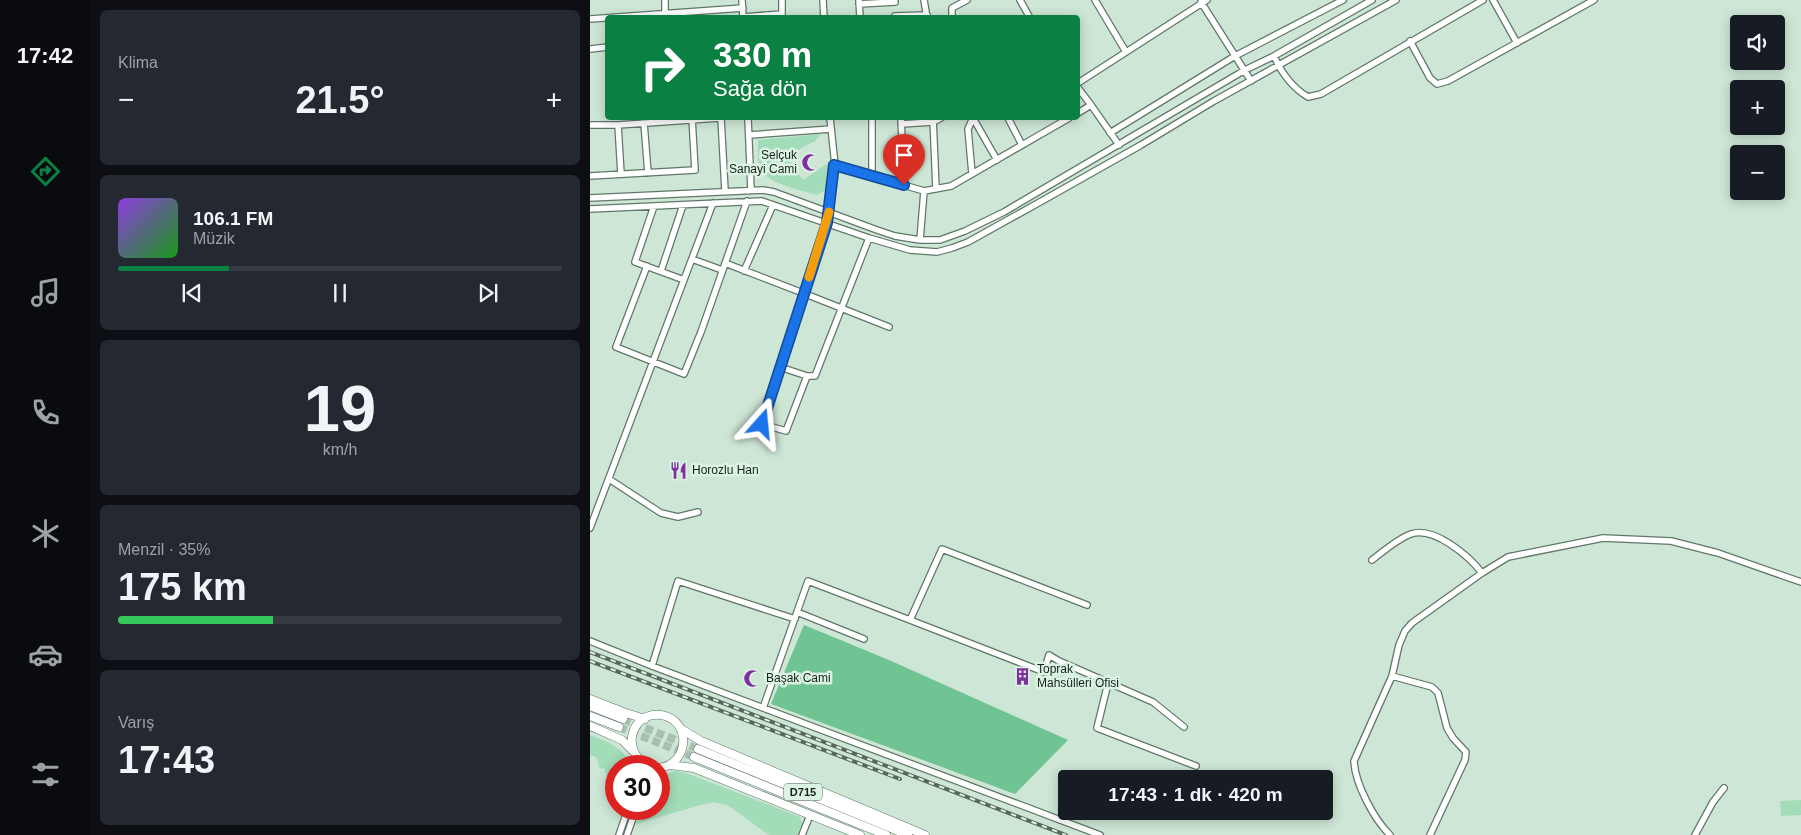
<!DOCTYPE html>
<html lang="tr">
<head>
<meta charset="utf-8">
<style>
  :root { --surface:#171b24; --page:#242831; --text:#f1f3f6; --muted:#9ea1a6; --line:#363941; --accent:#0b8043 }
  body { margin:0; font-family:Arial,sans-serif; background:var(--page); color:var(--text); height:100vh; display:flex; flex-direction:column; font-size:19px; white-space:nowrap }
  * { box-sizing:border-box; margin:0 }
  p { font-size:16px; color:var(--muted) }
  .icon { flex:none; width:28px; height:28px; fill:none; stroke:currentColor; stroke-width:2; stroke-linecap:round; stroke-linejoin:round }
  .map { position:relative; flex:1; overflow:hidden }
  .sheet { display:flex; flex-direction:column; gap:10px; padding:10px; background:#0d0f14; width:500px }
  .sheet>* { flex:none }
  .guide { position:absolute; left:15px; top:15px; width:475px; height:105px; border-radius:5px; box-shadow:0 2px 12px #0003; background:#0b8043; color:#fff; overflow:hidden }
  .controls { position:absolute; left:1140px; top:15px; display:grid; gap:10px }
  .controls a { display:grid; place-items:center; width:55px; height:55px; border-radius:5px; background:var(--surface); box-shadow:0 2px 12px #0003; font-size:25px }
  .speed { position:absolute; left:15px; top:755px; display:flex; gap:10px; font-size:25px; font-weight:700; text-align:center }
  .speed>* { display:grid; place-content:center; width:65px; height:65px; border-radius:50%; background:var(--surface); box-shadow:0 2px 12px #0003; line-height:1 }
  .speed .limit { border:8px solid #d22; background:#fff; color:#111 }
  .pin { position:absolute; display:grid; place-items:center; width:42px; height:42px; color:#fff; margin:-51px -21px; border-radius:50% 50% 50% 0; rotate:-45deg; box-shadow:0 0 5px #0007 }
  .pin .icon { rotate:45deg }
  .me { position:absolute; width:55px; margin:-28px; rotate:18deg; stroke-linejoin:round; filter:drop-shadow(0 0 4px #0008) }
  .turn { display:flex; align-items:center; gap:18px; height:105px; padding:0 25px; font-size:22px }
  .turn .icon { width:65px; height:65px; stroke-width:2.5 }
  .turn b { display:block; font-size:35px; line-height:42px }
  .big { font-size:38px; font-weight:600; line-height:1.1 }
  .sheet .widget { flex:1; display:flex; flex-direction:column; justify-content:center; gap:8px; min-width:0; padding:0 18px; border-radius:8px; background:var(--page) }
  .sheet .dial { align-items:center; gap:0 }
  .dial b { font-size:65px; line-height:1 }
  .song { display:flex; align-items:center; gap:15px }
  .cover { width:60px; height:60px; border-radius:8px; background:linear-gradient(135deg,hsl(270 70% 55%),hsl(120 70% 35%)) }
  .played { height:5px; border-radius:2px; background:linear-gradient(90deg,var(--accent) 25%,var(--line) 25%) }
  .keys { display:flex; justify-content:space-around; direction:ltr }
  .heat { display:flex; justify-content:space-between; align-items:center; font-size:28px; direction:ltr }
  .charge { height:8px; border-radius:4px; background:linear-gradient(90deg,#34c759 35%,var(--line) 0) }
  .trip { position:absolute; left:468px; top:770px; width:275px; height:50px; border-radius:5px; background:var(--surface); box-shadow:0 2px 12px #0003; font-weight:600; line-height:50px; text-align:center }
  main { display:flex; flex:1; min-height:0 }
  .tab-bar { display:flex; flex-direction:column; width:90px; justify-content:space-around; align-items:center; background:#090b0e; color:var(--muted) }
  .tab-bar .icon { width:35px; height:35px }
  .tab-bar .on { color:var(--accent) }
  .tab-bar b { font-size:22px; color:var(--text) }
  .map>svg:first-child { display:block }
  .green { fill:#a2dcb8 }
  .forest { fill:#70c392 }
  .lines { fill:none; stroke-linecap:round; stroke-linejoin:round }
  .highway-tunnel { stroke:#a9bfb0; stroke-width:8; stroke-dasharray:8 4; stroke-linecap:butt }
  .minor-casing { stroke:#617769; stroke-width:8 }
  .highway-casing { stroke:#617769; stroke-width:9 }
  .minor { stroke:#fff; stroke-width:5.5 }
  .highway { stroke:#fff; stroke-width:8 }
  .rail-casing { stroke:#58665c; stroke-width:4 }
  .rail { stroke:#daf3e2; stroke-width:2; stroke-dasharray:5.5; stroke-linecap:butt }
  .route-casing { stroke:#114b97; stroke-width:12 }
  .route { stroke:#1a73e8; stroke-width:9 }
  .slow { stroke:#f59e0b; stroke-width:9 }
  .labels { text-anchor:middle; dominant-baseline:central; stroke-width:5; stroke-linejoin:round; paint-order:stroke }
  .shield { fill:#daf3e2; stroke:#526057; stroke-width:1 }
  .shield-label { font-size:11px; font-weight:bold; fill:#18211b }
  .poi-label { font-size:12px; fill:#18211b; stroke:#daf3e2; text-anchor:start }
</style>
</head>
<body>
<main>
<nav class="tab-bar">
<b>17:42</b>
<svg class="icon on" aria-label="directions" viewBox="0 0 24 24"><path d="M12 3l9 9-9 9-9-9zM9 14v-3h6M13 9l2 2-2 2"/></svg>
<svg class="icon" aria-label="music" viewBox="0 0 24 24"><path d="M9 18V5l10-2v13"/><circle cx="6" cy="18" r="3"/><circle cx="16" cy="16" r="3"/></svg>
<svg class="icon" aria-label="phone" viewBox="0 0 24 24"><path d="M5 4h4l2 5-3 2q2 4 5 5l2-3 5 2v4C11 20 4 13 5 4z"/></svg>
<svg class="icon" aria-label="climate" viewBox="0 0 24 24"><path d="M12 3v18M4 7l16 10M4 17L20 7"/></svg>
<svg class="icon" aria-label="car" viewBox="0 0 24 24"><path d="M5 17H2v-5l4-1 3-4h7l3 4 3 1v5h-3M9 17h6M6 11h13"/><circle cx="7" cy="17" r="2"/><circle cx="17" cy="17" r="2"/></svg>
<svg class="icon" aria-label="filters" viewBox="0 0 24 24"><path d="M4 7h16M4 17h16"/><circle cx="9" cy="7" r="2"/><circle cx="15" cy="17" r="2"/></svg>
</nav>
<section class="sheet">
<div class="widget"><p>Klima</p>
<div class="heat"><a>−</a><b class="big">21.5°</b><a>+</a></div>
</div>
<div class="widget">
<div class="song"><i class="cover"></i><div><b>106.1 FM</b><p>Müzik</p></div></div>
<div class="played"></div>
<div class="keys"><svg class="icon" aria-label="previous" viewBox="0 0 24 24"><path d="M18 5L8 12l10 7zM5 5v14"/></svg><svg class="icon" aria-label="pause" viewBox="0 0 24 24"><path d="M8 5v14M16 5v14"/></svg><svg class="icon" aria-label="next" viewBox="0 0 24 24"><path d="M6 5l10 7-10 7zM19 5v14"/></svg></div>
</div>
<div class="widget dial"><b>19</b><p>km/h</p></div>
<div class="widget"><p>Menzil · 35%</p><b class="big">175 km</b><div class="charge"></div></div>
<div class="widget"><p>Varış</p><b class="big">17:43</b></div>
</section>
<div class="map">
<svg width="1211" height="835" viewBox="0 0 1211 835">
  <rect width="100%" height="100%" fill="#cde6d5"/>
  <path class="green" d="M231,134L225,141L211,148L198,159L213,180L238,163L239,188L227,195C212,190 177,184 170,168C167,161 168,148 168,140Z
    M0,735C15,741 37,748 40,766H26L27,811L22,799L24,795L14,768L10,769L6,757L0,755Z
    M86,771L96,773L210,817L212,824L207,835H179L143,809L137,805L124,802L107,806L46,824L52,809H69V779L76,774Z
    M1211,800V815L1191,816L1190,801Z"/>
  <path class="forest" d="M214,625L299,660L478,740L425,794L181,704Z"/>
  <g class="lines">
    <path class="highway-tunnel" d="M33,719L108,749
      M29,727L104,757"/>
    <defs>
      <path id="minor" d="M75,0V13
        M152,0L153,18
        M233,0L234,18
        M269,0L270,18
        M334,0L337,18
        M430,0L440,18
        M505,0L536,52
        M903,0L927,43
        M611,2L661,81
        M269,4L305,2
        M305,16L337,15
        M153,17L192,14V0
        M362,18V8L377,0
        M0,19L153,8
        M820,41L840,78L847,84L858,81L1004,0
        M0,49L18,47
        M684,56C691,72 703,88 718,97L731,94L893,0
        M488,83L617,0
        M488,88L501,105
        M488,113L501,105L529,145
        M131,118L135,191
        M158,118L161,190
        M240,118L245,165L239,211L213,293L299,327
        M282,118V176
        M311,118L314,185
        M343,118L346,189
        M383,118L407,160
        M418,118L432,145
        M54,123L58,173
        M311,124L343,122L351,118
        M0,125H28L129,118
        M28,125L31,174
        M520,133L645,56L753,0
        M159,135L241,129
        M245,165L334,191L361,186L479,118
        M382,174L378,129L383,118
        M0,176L105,170L102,118
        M0,198L173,190L184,192L287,230L305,236L330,240H350L375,231L414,212L655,70L684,56L782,0
        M64,206L45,262L94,280
        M0,209L172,201L279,238L320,250L347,252L362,248L378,242L450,202L551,145L624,101L806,0
        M330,240L334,191
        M102,259L132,270
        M135,263L213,293L172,424L196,431L217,376H225L279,238
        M57,266L26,347L94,374L111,332L157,201
        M71,271L93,205
        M154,271L183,205
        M190,367L217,376
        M19,479L71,513L88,517L108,512
        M0,528L123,203
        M782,560C794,551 807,539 821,534C844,526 879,556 892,573
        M207,612L274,639
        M320,620L454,672L459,655L469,661L563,702L594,727
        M0,641L62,666L510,835
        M62,666L88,581L205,619
        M802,676L842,687L848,693L857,728L863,738L876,752L875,760L840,835
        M518,683L507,728L606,766
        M173,708L218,581L320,620L352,549L497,605
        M29,835L38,809
        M37,835L46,809
        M212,835L220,815
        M800,835C784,819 765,784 764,761L802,676L809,645L815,631L822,623L892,573L918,557L1013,538L1081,541L1128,553L1211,582
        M1105,835L1123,802L1134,788"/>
      <path id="highway" d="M0,699L33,712L55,719
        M0,706L33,719
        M0,716L29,727
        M0,726L32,740L43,751
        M91,729L111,741L335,835
        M108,749L318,835
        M104,757L296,835
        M80,765L104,768L270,835
        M59,766C30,753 40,711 71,715C102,720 100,764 69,768"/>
    </defs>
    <use href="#minor" class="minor-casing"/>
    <use href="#highway" class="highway-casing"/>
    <use href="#minor" class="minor"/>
    <use href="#highway" class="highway"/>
    <defs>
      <path id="rail" d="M0,652L476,835
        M0,661L310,779"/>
    </defs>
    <use href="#rail" class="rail-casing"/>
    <use href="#rail" class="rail"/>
  </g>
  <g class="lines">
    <defs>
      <path id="route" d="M172,424L237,223L244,165L314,185"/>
    </defs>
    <use href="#route" class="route-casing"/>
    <use href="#route" class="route"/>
    <path class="slow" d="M219,277L239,212"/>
  </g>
  <defs>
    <symbol id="mosque-bare" viewBox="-9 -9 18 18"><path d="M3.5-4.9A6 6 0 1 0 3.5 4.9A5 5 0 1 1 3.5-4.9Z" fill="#8130a0" stroke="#daf3e2" stroke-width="2.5" paint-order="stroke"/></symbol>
    <symbol id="restaurant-bare" viewBox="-9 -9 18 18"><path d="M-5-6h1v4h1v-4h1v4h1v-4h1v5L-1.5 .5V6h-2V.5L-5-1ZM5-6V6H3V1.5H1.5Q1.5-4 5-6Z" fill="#8130a0" stroke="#daf3e2" stroke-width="2.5" paint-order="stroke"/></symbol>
    <symbol id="building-bare" viewBox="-9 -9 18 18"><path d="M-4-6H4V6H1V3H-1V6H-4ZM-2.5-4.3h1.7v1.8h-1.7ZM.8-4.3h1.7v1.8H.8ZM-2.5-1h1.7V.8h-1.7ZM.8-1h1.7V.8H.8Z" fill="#8130a0" stroke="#daf3e2" stroke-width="2.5" paint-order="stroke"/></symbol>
  </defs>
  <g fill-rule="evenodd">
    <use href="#mosque-bare" x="208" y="150" width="25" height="25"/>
    <use href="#restaurant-bare" x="76" y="458" width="25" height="25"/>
    <use href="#building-bare" x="420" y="664" width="25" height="25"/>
    <use href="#mosque-bare" x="150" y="666" width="25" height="25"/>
  </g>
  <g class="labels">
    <rect class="shield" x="194" y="783.5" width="38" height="17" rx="4"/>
    <g class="shield-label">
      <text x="213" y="792">D715</text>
    </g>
    <g class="poi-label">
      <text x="207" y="155" text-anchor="end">Selçuk<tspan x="207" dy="14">Sanayi Cami</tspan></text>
      <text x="102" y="470">Horozlu Han</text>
      <text x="447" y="669">Toprak<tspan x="447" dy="14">Mahsülleri Ofisi</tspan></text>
      <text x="176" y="678">Başak Cami</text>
    </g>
  </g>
</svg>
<div class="controls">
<a><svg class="icon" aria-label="sound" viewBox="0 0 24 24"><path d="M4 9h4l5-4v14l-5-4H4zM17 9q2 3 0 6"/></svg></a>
<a>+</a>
<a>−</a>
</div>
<div class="speed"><div class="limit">30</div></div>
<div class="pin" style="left:314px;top:185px;background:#d93025"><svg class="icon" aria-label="arrive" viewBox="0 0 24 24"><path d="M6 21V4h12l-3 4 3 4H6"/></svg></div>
<svg class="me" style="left:172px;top:424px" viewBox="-20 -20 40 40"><path d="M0-17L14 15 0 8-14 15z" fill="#1a73e8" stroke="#fff" stroke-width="4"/></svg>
<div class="trip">17:43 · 1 dk · 420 m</div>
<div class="guide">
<div class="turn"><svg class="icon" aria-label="right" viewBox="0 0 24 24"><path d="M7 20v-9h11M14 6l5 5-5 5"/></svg><div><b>330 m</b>Sağa dön</div></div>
</div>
</div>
</main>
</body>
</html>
